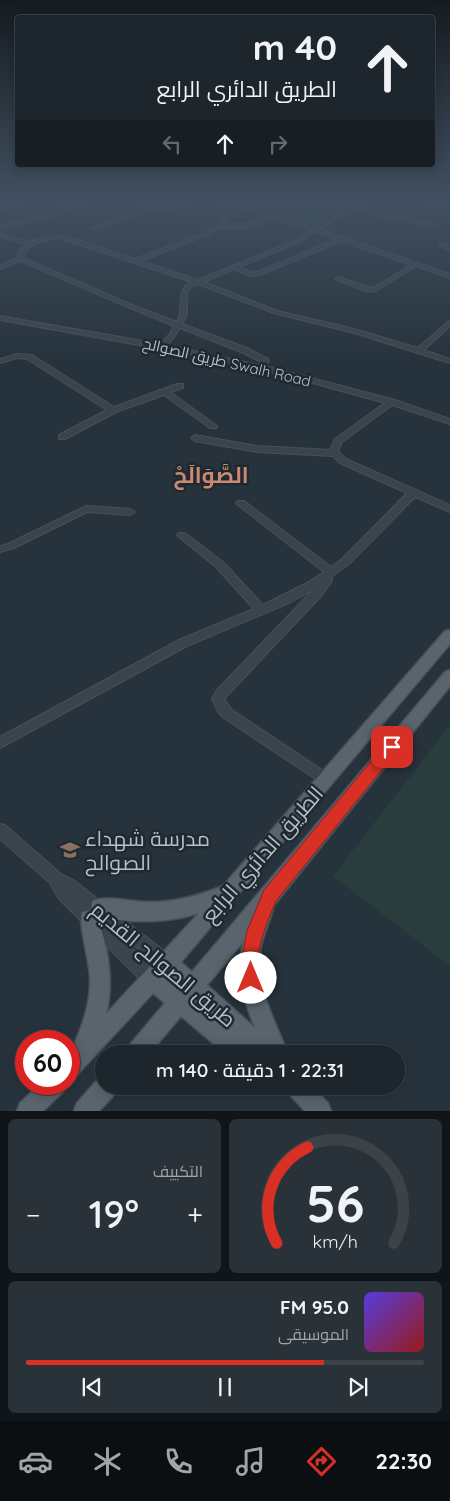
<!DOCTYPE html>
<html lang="ar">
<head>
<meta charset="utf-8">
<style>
  :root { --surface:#1d262d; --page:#2a3239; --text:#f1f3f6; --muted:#a0a5aa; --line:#3b4349; --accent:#d93025 }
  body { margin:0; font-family:Quicksand,Cairo,sans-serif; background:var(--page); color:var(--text); direction:rtl; height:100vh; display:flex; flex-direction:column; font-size:19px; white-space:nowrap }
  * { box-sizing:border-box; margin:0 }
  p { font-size:16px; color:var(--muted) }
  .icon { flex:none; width:28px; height:28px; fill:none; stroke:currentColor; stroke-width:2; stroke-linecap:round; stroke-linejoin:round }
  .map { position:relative; height:1111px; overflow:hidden; direction:ltr }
  .details { display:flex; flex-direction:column; gap:8px; padding:8px; background:#101519; flex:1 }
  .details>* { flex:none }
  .top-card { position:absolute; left:15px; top:15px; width:420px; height:152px; border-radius:5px; box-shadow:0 2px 12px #0003,0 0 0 1px var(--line); direction:rtl; background:#1d262d; color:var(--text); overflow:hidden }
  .speed { position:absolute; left:15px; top:1030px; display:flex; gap:10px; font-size:25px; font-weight:700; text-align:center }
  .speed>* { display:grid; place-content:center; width:65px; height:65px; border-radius:50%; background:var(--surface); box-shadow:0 2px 12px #0003,0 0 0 1px var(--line); line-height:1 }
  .speed .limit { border:8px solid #d22; background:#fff; color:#111 }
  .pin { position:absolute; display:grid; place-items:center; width:42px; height:42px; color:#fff; margin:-21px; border-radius:10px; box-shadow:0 2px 8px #0006 }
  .me { position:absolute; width:55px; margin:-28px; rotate:0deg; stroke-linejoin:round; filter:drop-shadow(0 0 4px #0008) }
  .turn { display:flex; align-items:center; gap:18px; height:105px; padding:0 15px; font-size:22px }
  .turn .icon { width:65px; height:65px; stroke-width:2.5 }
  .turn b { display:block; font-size:35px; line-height:42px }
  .lanes { display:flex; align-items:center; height:48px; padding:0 15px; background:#0003; justify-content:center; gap:25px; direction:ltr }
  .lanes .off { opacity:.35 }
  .big { font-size:38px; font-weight:600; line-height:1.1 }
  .details .tile { flex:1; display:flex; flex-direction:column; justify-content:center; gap:8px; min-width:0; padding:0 18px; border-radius:8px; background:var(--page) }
  .details .dial { align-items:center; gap:0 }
  .dial svg { height:130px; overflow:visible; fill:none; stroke:var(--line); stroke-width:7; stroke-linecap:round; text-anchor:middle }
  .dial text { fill:var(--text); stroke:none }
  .song { display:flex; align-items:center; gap:15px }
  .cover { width:60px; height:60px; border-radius:8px; background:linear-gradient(135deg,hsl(250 70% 55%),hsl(0 70% 35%)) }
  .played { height:5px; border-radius:2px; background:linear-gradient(90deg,var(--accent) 75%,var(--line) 75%) }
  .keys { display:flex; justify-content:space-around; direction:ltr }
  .heat { display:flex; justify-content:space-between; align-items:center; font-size:28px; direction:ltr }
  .details .tiles { flex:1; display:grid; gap:8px; grid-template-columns:1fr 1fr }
  .tile:last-child { grid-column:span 2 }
  .trip { position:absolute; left:95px; top:1045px; width:310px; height:50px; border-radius:25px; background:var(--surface); box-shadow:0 2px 12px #0003,0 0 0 1px var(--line); font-weight:600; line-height:50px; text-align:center; direction:rtl }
  .menu { display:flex; height:80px; justify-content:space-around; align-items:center; background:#0c0f12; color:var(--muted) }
  .menu .icon { width:35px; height:35px }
  .menu .active { color:var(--accent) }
  .menu b { font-size:22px; color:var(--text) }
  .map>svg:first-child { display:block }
  .green { fill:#293d3d }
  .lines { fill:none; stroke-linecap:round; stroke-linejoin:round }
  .minor-casing { stroke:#465059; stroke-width:2 }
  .major-casing { stroke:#465059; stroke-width:3 }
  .minor { fill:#3a444d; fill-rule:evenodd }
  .major { fill:#59646c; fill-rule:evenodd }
  .route { fill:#d93025; stroke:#8d1f18 }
  .labels { text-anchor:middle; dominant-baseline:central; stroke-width:5; stroke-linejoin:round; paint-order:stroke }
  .far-street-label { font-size:15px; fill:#b6bfc8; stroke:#1f2932 }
  .near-poi-label { font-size:21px; fill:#b6bfc8; stroke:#1f2932; text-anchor:start }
  .near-street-label { font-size:21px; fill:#b6bfc8; stroke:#1f2932 }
  .district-label { font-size:22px; font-weight:bold; fill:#cb8a6e; stroke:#1f2932 }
</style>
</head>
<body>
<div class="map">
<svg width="450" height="1111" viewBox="0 0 450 1111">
  <rect width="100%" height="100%" fill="#27333c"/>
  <path class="green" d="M232,202H297L332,213L315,225H311Z
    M450,725V966L333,876Z"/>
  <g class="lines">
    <defs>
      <path id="minor" d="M11,202H18L0,212V208Z
        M77,202H84L47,218L0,229V225L43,216Z
        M137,202H145L166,208L178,202H185L166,212L152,208L121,221L93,230L90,228L147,206Z
        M220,202H228L246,207L315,228L341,212L308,202H316L344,210L358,202H364L358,207L382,213L436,223V225L434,226L381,217L354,209L320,229L450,274V278L416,266L374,292L366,291L335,279L338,277L373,288L411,265L342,241L260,275L251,276L234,269L204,282L278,311L358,330L418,348L450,320V326L424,350L450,359V363L354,333L274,313L198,284L192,286L187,292V315L182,324L247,348L268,359L269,361L265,366L395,400L450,419V424L392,405L342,442L338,451L346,459L450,505V512L415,497L350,563L332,576V581L321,596L224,699L232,710L331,776L333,780L331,784L326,786L224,718L219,713L212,699L217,690L314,589L289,603L187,646L0,748V737L179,640L254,609L216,567L179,537L177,535L179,533H185L224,563L263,605L307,583L324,572L238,505L236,503L238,501H244L331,567L342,559L407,493L340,463L333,456L257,452L195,441L191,438L195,435L257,446L330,450L335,439L385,403L287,376L206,357L0,320V316L160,344L169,335L174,326L128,307L21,261L0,269V265L18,258V252L26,244L0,237V233L30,242L47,236L64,235L135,259L203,233L217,225L226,214L238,209ZM244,210L268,217L248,224H223L230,216ZM273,219L311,230L293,241L198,280L141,261L207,235L220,228H249ZM316,232L336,239L257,272H252L239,267L297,243ZM59,238L192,282C174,289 185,308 177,322L132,305L24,258V252C33,243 45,239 59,238ZM180,328L241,352L261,362L259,365L167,345L174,337Z
        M428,202C435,202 444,202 450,208V213L443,207Z
        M442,243L450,246V250L440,246L439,245Z
        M17,354L32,355L114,407L177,384H183V388L170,392L217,426L216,428H210L164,395L116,412L65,439H59V435L107,410L27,359L17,358L0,363V359Z
        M86,506L130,509L135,512L130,515L87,512L14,548L0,552V546L8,544Z
        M0,824L5,825L61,874L76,882L173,958L176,963L173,968L168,971L163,968L104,922L159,974L161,980L159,986L153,988L147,986L59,899L50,883L0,839Z"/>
      <path id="major" d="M450,630V644L181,962L192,972L445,672L450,670V686L274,905C271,919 264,932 261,946C254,986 274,1018 288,1054H226L181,1016L149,1054H125L128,1047L165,1003L153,993L76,1076L69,1079V1054L72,1050C82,1026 91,1004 90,978C90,962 78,924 82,912L91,910L92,901C107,895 130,902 147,902C173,903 198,896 223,886L445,631ZM199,913L106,1014C114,983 108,947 97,916C129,924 168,923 199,913ZM243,942C236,972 244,1001 255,1028L207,985ZM169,977L179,987L178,988L167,979Z
        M104,1077V1086H118L115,1094L99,1111H74L77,1103L99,1078Z
        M40,1084H66L63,1092L43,1111H17L20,1103Z
        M286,1086H312L328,1103L331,1111H305L289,1094Z"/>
    </defs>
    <use href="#minor" class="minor-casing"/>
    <use href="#major" class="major-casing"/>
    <use href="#minor" class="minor"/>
    <use href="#major" class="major"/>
  </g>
  <linearGradient id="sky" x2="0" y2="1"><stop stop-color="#151c21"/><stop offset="0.56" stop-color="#415061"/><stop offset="1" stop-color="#415061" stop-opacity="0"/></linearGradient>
  <rect width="450" height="358" fill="url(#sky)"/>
  <path class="route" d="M392,741L397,742L399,747L397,751L276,901C268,920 259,941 258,961C258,970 261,976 258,984L251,987L245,984L241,962L247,931L264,890L387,742Z"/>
  <defs>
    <symbol id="school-bare" viewBox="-9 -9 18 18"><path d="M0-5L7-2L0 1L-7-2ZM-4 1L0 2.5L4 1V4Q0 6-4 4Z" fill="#8d6e63" stroke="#1f2932" stroke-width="2.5" paint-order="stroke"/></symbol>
  </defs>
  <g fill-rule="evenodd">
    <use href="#school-bare" x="56" y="836" width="28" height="28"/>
  </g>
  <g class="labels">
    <g class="far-street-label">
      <text transform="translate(227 362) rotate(13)">طريق الصوالح Swalh Road</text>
    </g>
    <g class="near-poi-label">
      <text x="85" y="838">مدرسة شهداء<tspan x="85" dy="24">الصوالح</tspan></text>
    </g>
    <g class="near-street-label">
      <text transform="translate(262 854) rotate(-49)">الطريق الدائري الرابع</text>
      <text transform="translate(164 964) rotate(40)">طريق الصوالح القديم</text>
    </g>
    <g class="district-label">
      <text x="211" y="475">الصَّوَالَحْ</text>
    </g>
  </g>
</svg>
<div class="speed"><div class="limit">60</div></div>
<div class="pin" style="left:392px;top:747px;background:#d93025"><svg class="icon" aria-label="arrive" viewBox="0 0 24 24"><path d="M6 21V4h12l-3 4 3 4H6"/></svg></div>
<svg class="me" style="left:251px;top:978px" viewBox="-20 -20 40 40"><circle r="19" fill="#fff"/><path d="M0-13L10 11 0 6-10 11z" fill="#d93025"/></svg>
<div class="trip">22:31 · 1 دقيقة · 140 m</div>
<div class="top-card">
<div class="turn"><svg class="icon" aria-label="ahead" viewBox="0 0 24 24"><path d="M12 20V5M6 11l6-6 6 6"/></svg><div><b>40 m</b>الطريق الدائري الرابع</div></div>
<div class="lanes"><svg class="icon off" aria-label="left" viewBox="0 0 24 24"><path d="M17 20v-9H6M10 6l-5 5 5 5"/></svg><svg class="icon" aria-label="ahead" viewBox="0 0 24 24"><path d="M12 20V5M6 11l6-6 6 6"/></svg><svg class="icon off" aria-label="right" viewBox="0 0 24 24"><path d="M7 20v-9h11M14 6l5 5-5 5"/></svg></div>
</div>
</div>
<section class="details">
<div class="tiles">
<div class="tile dial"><svg viewBox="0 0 100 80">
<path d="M14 69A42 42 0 1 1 86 69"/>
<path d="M14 69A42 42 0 0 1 33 10" stroke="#d93025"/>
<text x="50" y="56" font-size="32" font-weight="700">56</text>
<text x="50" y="72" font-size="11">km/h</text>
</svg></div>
<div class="tile"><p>التكييف</p>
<div class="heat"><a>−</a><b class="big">19°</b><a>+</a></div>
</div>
<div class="tile">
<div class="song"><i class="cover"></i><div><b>95.0 FM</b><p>الموسيقى</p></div></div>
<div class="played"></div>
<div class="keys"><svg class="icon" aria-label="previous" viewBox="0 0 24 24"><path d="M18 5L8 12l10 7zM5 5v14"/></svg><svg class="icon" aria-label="pause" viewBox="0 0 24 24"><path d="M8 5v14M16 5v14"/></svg><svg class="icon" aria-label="next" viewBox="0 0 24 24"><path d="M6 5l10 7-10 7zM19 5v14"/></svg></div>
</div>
</div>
</section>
<nav class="menu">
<b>22:30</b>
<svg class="icon active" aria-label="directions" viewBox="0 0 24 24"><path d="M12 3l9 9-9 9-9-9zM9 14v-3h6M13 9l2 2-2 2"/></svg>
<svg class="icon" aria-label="music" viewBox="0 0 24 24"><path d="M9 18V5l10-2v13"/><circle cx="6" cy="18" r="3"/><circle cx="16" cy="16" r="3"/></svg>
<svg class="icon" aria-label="phone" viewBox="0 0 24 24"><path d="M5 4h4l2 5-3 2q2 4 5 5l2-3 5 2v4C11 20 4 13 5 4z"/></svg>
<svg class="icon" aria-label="climate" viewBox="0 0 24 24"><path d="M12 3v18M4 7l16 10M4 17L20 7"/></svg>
<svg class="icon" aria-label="car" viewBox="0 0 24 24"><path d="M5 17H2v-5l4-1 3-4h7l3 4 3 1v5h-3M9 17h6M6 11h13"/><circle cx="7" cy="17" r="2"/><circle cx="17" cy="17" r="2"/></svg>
</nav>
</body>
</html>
